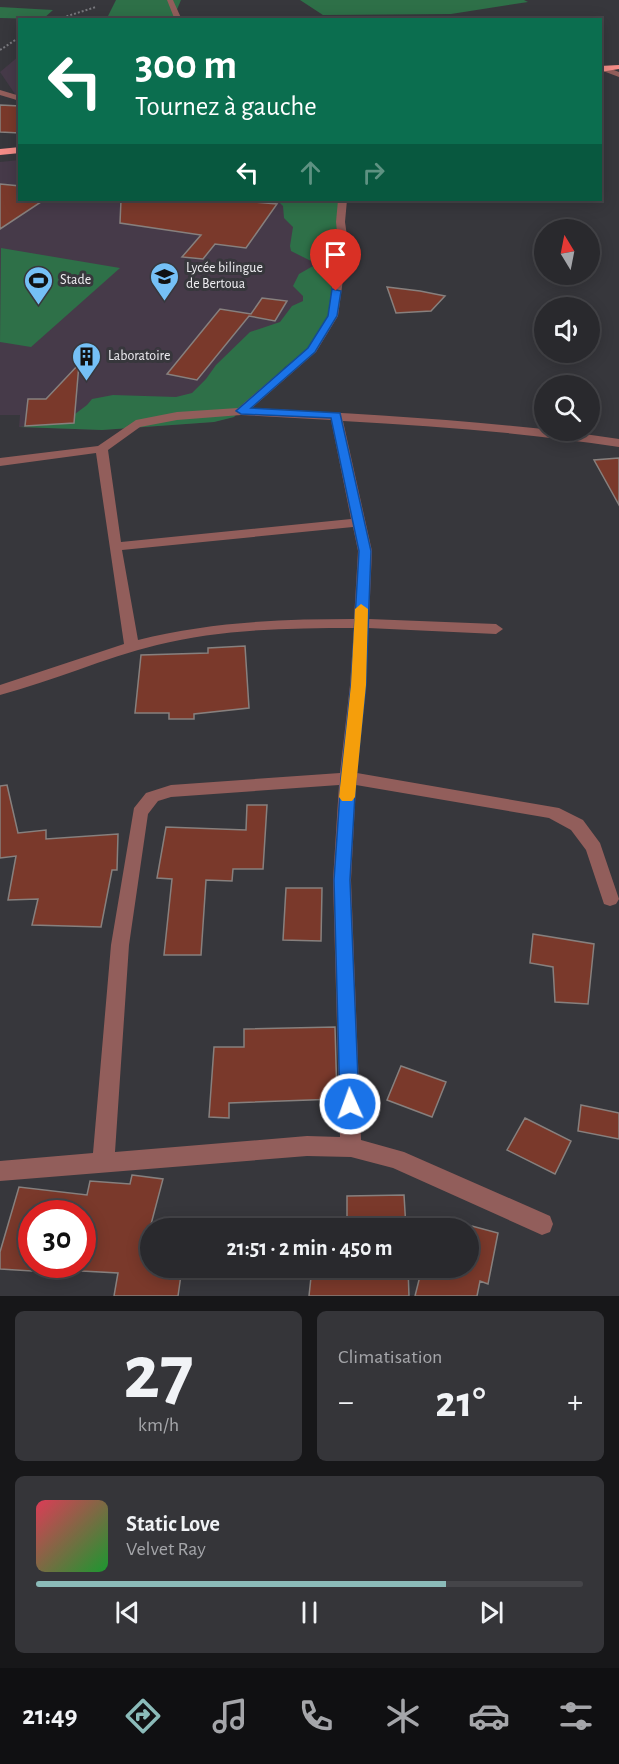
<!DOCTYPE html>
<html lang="fr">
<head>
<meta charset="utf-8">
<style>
  :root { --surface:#29292d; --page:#353539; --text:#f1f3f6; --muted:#a5a6aa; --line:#454549; --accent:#8bbbb9 }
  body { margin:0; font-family:"Alegreya Sans",sans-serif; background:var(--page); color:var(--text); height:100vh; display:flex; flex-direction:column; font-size:22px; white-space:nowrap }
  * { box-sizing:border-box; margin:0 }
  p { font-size:20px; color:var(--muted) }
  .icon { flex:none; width:33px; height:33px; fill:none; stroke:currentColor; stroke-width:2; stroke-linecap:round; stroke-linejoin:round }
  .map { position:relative; height:1296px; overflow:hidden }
  .details { display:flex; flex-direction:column; gap:15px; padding:15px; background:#171719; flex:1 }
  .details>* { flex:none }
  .guide { position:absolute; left:18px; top:18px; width:584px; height:183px; border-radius:0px; box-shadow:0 3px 15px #0003,0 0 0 2px var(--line); background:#0b6e4f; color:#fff; overflow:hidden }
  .needle { width:39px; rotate:350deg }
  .tools { position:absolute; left:534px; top:219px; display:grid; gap:12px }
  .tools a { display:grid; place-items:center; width:66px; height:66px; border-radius:50%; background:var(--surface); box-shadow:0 3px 15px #0003,0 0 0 2px var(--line); font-size:30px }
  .speed { position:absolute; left:18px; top:1200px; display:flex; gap:12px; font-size:30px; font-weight:700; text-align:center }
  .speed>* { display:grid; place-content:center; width:78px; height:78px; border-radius:50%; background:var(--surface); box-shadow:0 3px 15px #0003,0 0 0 2px var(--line); line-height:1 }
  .speed .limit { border:9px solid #d22; background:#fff; color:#111 }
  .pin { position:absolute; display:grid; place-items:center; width:51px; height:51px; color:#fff; margin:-62px -26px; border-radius:50% 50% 50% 0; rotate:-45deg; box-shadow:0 0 6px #0007 }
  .pin .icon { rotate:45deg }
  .me { position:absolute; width:66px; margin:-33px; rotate:358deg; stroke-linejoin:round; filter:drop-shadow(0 0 4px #0008) }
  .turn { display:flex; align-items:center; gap:21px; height:126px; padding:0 18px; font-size:27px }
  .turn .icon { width:78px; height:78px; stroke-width:2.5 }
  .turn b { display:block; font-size:42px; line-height:51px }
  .lanes { display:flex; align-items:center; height:57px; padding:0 18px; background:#0003; justify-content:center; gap:30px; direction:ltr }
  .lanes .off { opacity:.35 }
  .big { font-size:45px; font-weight:700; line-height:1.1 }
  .details .tile { flex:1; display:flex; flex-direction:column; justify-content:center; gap:9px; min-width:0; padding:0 21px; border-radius:9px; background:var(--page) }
  .details .dial { align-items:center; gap:0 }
  .dial b { font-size:78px; line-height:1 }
  .song { display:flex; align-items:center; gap:18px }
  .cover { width:72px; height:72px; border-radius:9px; background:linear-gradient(135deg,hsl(350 70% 55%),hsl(130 70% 35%)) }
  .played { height:6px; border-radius:3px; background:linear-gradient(90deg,var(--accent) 75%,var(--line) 75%) }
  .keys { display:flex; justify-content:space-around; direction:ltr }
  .heat { display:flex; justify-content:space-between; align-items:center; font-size:33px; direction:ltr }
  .details .tiles { flex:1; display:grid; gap:15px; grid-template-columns:1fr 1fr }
  .tile:last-child { grid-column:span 2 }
  .trip { position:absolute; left:140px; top:1218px; width:339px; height:60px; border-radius:30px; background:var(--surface); box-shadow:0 3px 15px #0003,0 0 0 2px var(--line); font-weight:700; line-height:60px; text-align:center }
  .tabs { display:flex; height:96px; justify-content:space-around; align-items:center; background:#101012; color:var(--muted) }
  .tabs .icon { width:42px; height:42px }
  .tabs .on { color:var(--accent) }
  .tabs b { font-size:27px; color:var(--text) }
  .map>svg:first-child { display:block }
  .education { fill:#463a49 }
  .green { fill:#2e7048 }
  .building { fill:#7a392b; stroke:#87807e; stroke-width:1.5 }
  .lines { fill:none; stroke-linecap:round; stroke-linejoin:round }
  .path { stroke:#79797e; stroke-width:2; stroke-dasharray:2 2; stroke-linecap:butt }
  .minor { fill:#925e5b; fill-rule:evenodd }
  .trunk { fill:#f48c87; fill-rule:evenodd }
  .route { fill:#1a73e8; stroke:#114b97; stroke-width:1.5 }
  .slow { fill:#f59e0b }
  .labels { text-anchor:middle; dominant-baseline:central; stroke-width:6; stroke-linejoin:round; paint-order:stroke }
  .far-poi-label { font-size:14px; fill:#efeef2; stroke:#37373c; text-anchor:start }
</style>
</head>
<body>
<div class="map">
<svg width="619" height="1296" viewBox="0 0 619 1296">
  <rect width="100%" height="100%" fill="#37373c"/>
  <path class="education" d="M19,56V100L0,72Z
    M19,160L20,200H338L340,253L332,284L329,317L314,346L285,367L264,391L250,400L234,417L214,422L102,430L19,427L20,415H0V162Z"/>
  <path class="green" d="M116,0H181L173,19L106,20Z
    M300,0H524L528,2L451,14L323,15Z
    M0,7L53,10L43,19L0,18Z
    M277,200H338L340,253L332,284L329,317L314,346L285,367L264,391L250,400L234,417L214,422L102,430L19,427L73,423L75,414L87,405L92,399L113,395L176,397L192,393L206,379L216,365L250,332L280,322L292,306L303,301V296L293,286L299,274L313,266L311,261L291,251L290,246L293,227L284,218L283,206Z
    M1,248L120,268L31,347L0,342Z"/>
  <path class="building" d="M0,105L20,106V133L0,132Z
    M0,184L20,186V200H44L0,229Z
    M121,200H233L277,204L246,248L215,244L203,259L182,257L201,235L120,223Z
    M387,287L420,291L445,296L431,311L396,313Z
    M262,298L287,301L275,321L249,316L197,380L167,374L220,309L251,314Z
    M79,364L74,423L25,426L28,399H46Z
    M619,458V505L594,460Z
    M245,646L249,708L194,714V719H169V713H135L141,655L208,653V648Z
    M7,785L18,833L46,830V839L118,834L117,870H112L101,927L32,925L38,899L8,900L16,856L0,858V786Z
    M247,805H267L263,869H233L232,881L206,880L201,955H164L172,879L157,878L166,827L246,830Z
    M286,888H322L321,941L283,940Z
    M533,934L594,944L588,1004L555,1002L553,967L530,963Z
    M335,1027L337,1099L229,1103V1118L209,1117L214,1047H244V1029Z
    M401,1066L446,1082L432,1117L387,1100Z
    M581,1105L619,1113V1139L578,1131Z
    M525,1118L571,1141L555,1174L507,1150Z
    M132,1175L163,1179L150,1228V1268H182L178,1296H114L118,1273L82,1271V1214H32V1271L0,1269V1252L19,1187L87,1195L90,1181L130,1184Z
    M404,1195L406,1228H347V1196Z
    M468,1225L498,1233L488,1284L480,1281L477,1296H415L422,1268H468Z
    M312,1268H408L409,1296H309Z"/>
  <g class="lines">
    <path class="path" d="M55,20L96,7
      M0,50L20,37"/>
    <path class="minor" d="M167,0H173L182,20H175Z
      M606,67L619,72V77L603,71V67Z
      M0,90L20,96V101L0,95Z
      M338,200H347L345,222L348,243L338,316L316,352L252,408C375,415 498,421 619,439V447C527,433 436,426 343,421L372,551L369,619L496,624L503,629L496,634L368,628L366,685L357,773L559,808L583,820L600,843L619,899L616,904L610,906L604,904L586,850L571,830L549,818L356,785L351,880L361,1140L404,1152L550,1216L553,1224L550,1232L542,1235L393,1168L351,1157L307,1156L0,1181V1161L93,1153L111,945L134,808L146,793L171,785L340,773L350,685L354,628C288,628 221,629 157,645C104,658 53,681 0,695V685L124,644L96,453L0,466V458L98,446L136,420L177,412L238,408L308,348L328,316L338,243L336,222ZM241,415L331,420L351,519L121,542L108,450L140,427L177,420ZM353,527L358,551L354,619C281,619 209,622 138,640L122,550ZM339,785L333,880L340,1137L307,1136L115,1152L129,945L148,814L158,801L171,797Z"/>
    <path class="trunk" d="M619,65V69L600,72V66Z
      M20,147V153L0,155V149Z"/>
  </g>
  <path class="route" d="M332,289L341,291L337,316L315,352L251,408L340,413L371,551L366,685L356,778L350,880L359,1104L356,1110L350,1112L343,1110L340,1104L334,880L341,778L351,685L359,551L331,418L241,414L236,411L308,348L328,316Z"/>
  <path class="slow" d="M361,604L368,609L366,685L355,797L352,801H342L339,797L351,685L355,609Z"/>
  <defs>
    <symbol id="school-pin" viewBox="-11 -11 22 30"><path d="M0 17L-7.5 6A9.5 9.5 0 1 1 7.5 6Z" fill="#75c0f6" stroke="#37373c"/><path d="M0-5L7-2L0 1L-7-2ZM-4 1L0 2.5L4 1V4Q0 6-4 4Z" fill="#111"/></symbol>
    <symbol id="stadium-pin" viewBox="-11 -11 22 30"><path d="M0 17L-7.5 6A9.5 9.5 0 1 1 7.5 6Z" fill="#75c0f6" stroke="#37373c"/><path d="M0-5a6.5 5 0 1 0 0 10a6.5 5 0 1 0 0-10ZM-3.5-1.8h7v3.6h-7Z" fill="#111"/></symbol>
    <symbol id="building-pin" viewBox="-11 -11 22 30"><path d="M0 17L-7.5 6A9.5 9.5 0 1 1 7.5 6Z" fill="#75c0f6" stroke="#37373c"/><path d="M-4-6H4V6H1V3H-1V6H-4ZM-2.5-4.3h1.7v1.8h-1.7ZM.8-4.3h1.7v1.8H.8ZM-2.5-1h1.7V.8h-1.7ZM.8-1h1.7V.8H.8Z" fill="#111"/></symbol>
  </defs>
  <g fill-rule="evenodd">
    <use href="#school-pin" x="148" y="260" width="33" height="45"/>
    <use href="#stadium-pin" x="22" y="264" width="33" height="45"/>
    <use href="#building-pin" x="70" y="340" width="33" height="45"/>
  </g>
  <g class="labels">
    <g class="far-poi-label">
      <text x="186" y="268">Lycée bilingue<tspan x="186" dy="16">de Bertoua</tspan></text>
      <text x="60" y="280">Stade</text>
      <text x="108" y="356">Laboratoire</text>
    </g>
  </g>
</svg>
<div class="tools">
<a><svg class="needle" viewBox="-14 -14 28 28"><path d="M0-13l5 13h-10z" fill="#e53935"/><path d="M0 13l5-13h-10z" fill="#a5a6aa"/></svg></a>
<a><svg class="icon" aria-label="sound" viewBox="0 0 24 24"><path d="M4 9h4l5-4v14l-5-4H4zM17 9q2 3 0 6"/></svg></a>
<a><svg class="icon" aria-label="search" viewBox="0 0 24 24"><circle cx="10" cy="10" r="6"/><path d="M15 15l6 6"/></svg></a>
</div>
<div class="speed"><div class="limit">30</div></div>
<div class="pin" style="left:336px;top:291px;background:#d93025"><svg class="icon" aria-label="arrive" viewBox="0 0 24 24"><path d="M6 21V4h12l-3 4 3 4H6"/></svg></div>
<svg class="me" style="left:350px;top:1104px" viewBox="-20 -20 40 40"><circle r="17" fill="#1a73e8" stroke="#fff" stroke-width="3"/><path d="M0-11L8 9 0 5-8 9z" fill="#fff"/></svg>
<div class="trip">21:51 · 2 min · 450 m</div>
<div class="guide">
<div class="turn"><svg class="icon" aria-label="left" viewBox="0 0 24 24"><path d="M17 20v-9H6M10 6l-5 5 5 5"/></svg><div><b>300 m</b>Tournez à gauche</div></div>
<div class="lanes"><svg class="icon" aria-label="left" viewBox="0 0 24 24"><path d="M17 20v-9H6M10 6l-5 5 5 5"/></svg><svg class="icon off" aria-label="ahead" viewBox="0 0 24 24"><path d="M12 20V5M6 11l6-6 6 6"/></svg><svg class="icon off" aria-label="right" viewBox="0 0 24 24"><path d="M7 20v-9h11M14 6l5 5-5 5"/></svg></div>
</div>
</div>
<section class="details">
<div class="tiles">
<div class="tile dial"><b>27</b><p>km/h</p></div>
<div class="tile"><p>Climatisation</p>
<div class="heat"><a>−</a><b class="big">21°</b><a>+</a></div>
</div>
<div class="tile">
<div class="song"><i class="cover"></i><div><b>Static Love</b><p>Velvet Ray</p></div></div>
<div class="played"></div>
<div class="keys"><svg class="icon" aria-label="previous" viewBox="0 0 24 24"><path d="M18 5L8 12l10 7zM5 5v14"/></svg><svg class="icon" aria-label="pause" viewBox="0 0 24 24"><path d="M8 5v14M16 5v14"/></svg><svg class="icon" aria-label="next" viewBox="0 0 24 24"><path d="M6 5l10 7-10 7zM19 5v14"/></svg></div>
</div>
</div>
</section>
<nav class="tabs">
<b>21:49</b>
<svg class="icon on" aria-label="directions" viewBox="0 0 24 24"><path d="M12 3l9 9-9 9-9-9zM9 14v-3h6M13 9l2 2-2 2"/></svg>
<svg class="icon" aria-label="music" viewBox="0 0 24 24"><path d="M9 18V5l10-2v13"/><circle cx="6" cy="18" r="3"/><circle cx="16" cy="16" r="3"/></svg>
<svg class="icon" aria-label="phone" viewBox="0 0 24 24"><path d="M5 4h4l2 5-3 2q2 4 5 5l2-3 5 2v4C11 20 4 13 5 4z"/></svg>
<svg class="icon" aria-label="climate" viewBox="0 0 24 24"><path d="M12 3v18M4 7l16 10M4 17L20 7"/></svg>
<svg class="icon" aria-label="car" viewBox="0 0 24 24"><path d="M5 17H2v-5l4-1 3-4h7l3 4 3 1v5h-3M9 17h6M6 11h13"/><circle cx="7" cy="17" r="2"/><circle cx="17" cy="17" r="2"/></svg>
<svg class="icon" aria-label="filters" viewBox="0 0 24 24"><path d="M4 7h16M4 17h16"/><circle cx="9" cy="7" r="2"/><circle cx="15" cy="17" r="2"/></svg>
</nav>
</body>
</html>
